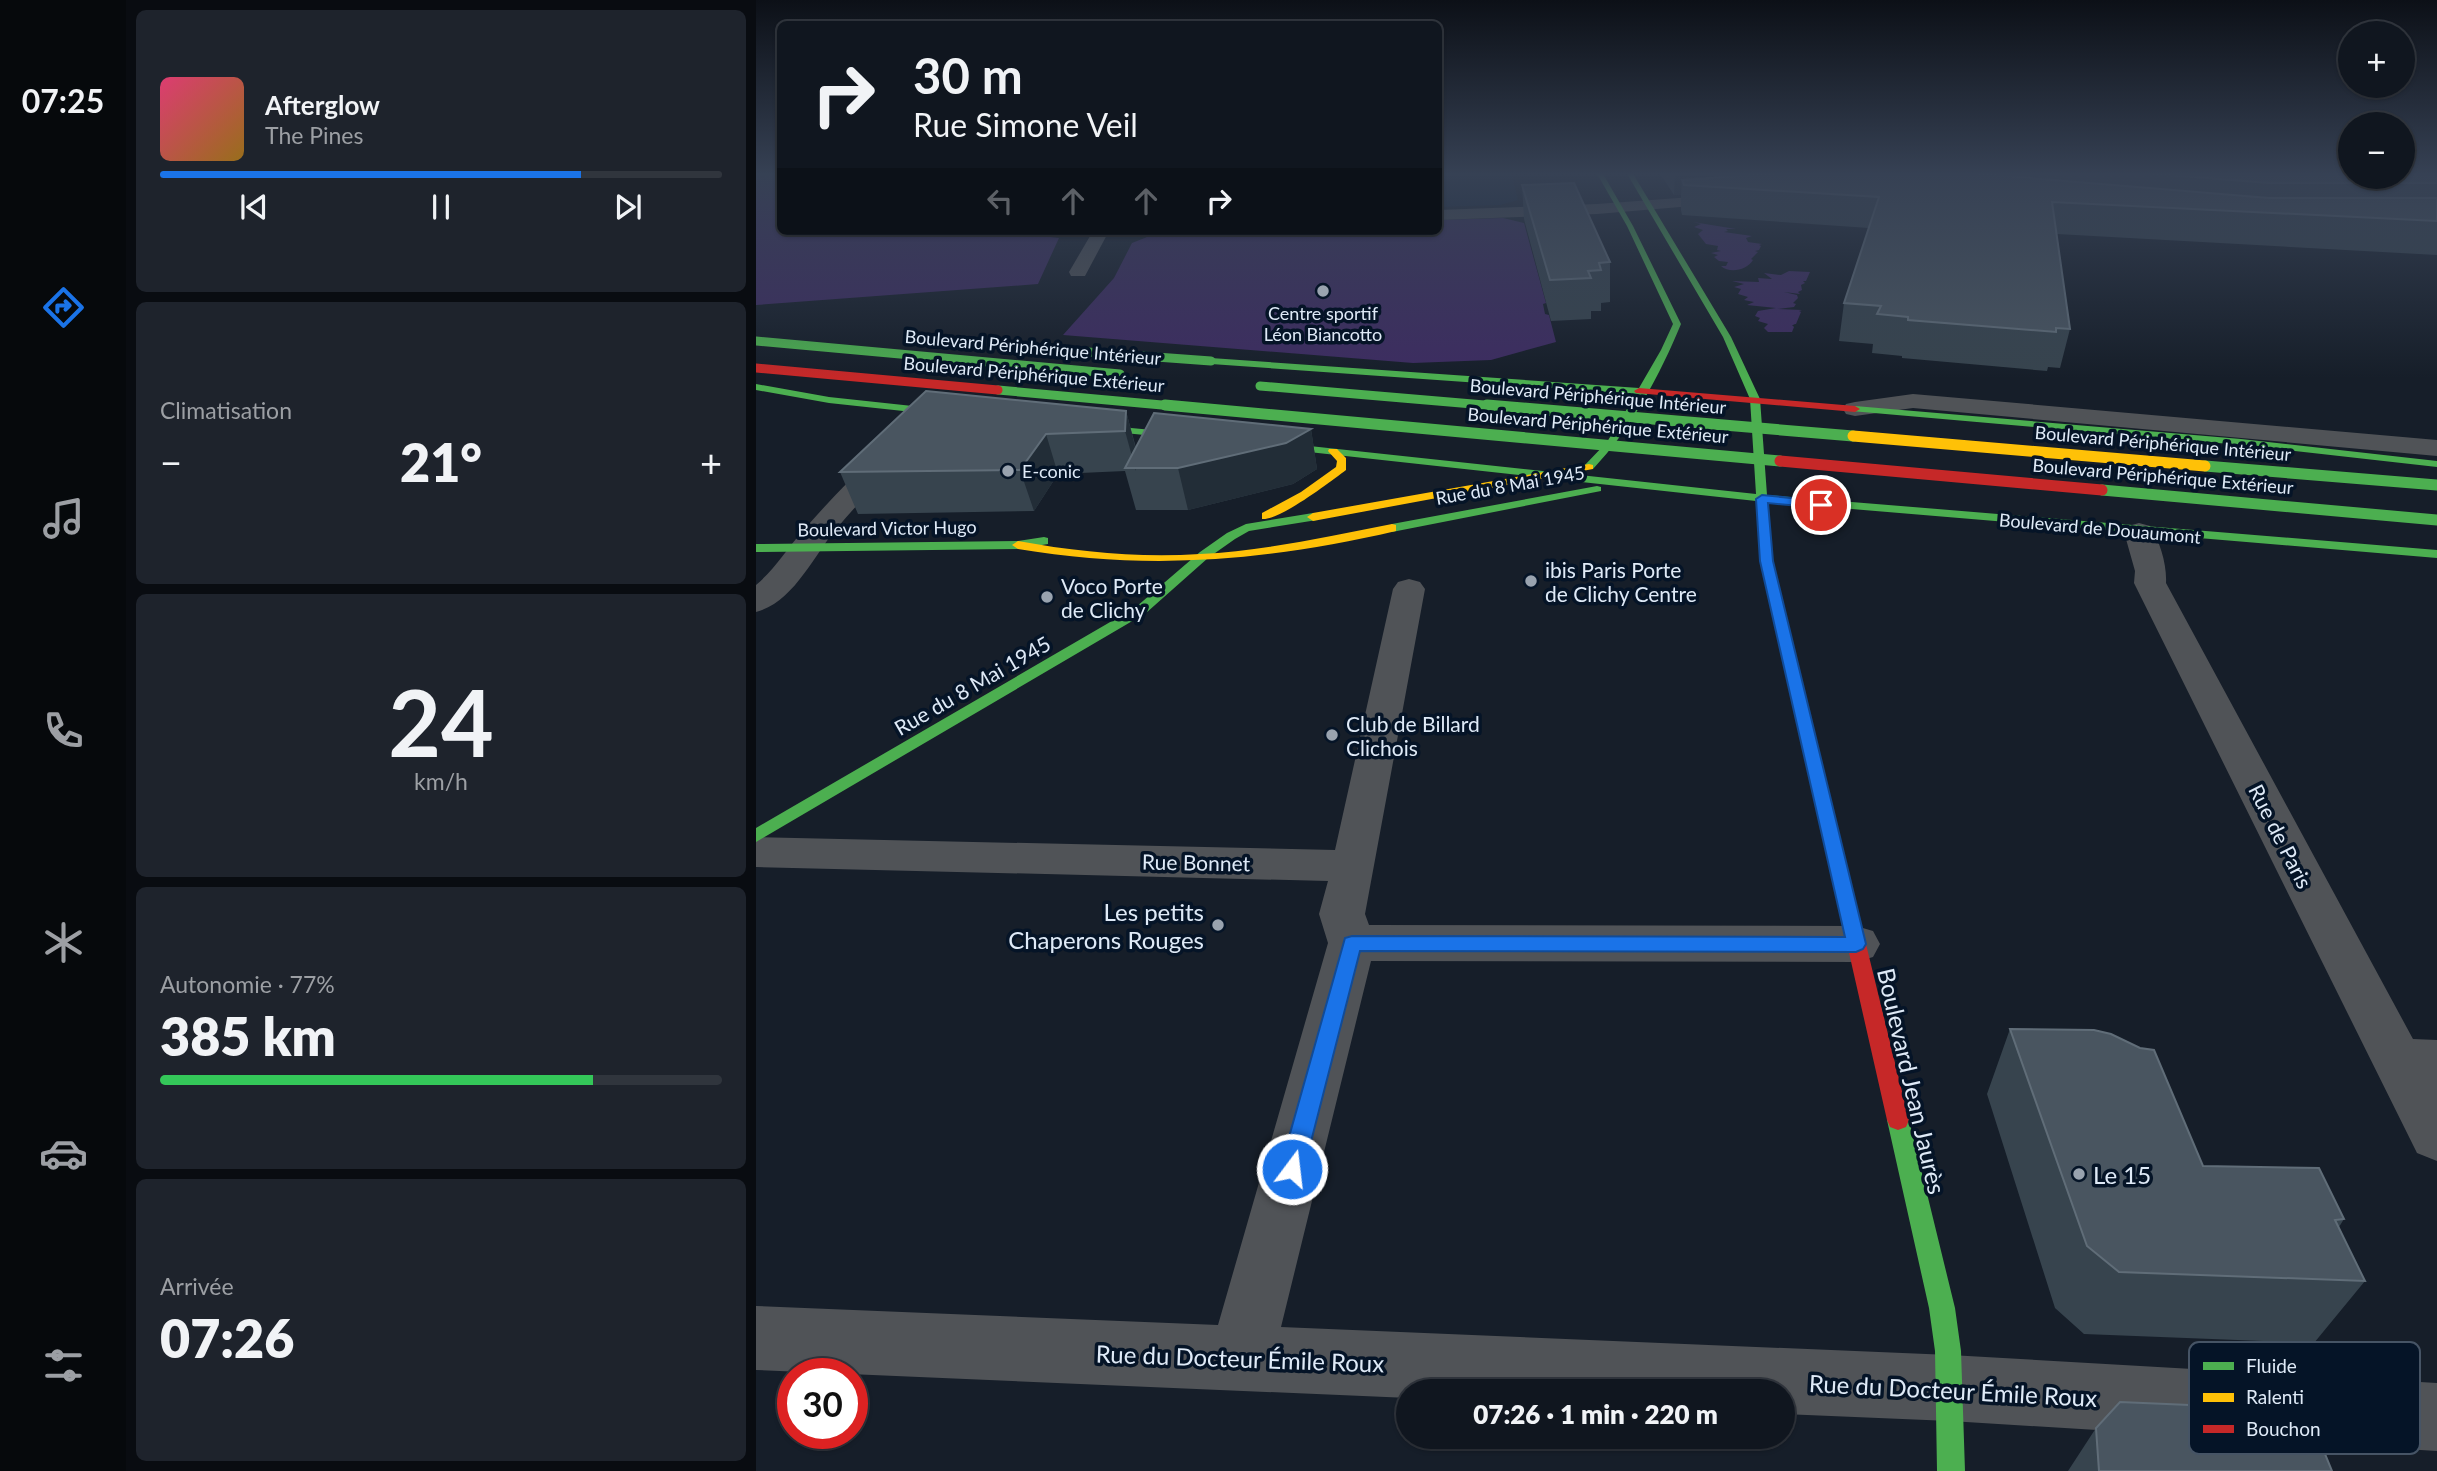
<!DOCTYPE html>
<html lang="fr">
<head>
<meta charset="utf-8">
<style>
  :root { --surface:#10161f; --page:#1e232c; --text:#f1f3f6; --muted:#9c9fa4; --line:#30353d; --accent:#1a73e8 }
  body { margin:0; font-family:Lato,sans-serif; background:var(--page); color:var(--text); height:100vh; display:flex; flex-direction:column; font-size:26px; white-space:nowrap }
  * { box-sizing:border-box; margin:0 }
  p { font-size:23px; color:var(--muted) }
  .icon { flex:none; width:38px; height:38px; fill:none; stroke:currentColor; stroke-width:2; stroke-linecap:round; stroke-linejoin:round }
  .map { position:relative; flex:1; overflow:hidden }
  .panel { display:flex; flex-direction:column; gap:10px; padding:10px; background:#090c11; width:630px }
  .panel>* { flex:none }
  .top-card { position:absolute; left:21px; top:21px; width:665px; height:214px; border-radius:10px; box-shadow:0 2px 5px #0004,0 0 0 2px var(--line); background:#10161f; color:var(--text); overflow:hidden }
  .buttons { position:absolute; left:1582px; top:21px; display:grid; gap:14px }
  .buttons a { display:grid; place-items:center; width:77px; height:77px; border-radius:50%; background:var(--surface); box-shadow:0 2px 5px #0004,0 0 0 2px var(--line); font-size:35px }
  .speed { position:absolute; left:21px; top:1358px; display:flex; gap:14px; font-size:35px; font-weight:700; text-align:center }
  .speed>* { display:grid; place-content:center; width:91px; height:91px; border-radius:50%; background:var(--surface); box-shadow:0 2px 5px #0004,0 0 0 2px var(--line); line-height:1 }
  .speed .limit { border:10px solid #d22; background:#fff; color:#111 }
  .pin { position:absolute; display:grid; place-items:center; width:60px; height:60px; color:#fff; margin:-30px; border:4px solid #fff; border-radius:50%; box-shadow:0 2px 7px #0007 }
  .me { position:absolute; width:77px; margin:-38px; rotate:15deg; stroke-linejoin:round; filter:drop-shadow(0 0 5px #0008) }
  .turn { display:flex; align-items:center; gap:24px; height:147px; padding:0 21px; font-size:32px }
  .turn .icon { width:91px; height:91px; stroke-width:2.5 }
  .turn b { display:block; font-size:49px; line-height:60px }
  .lanes { display:flex; align-items:center; height:66px; padding:0 21px; background:#0003; justify-content:center; gap:35px; direction:ltr }
  .lanes .off { opacity:.35 }
  .big { font-size:52px; font-weight:800; line-height:1.1 }
  .panel .card { flex:1; display:flex; flex-direction:column; justify-content:center; gap:10px; min-width:0; padding:0 24px; border-radius:10px; background:var(--page) }
  .panel .dial { align-items:center; gap:0 }
  .dial b { font-size:91px; line-height:1 }
  .song { display:flex; align-items:center; gap:21px }
  .cover { width:84px; height:84px; border-radius:10px; background:linear-gradient(135deg,hsl(340 70% 55%),hsl(40 70% 35%)) }
  .played { height:7px; border-radius:4px; background:linear-gradient(90deg,var(--accent) 75%,var(--line) 75%) }
  .keys { display:flex; justify-content:space-around; direction:ltr }
  .heat { display:flex; justify-content:space-between; align-items:center; font-size:38px; direction:ltr }
  .charge { height:10px; border-radius:5px; background:linear-gradient(90deg,#34c759 77%,var(--line) 0) }
  .trip { position:absolute; left:640px; top:1379px; width:399px; height:70px; border-radius:35px; background:var(--surface); box-shadow:0 2px 5px #0004,0 0 0 2px var(--line); font-weight:800; line-height:70px; text-align:center }
  main { display:flex; flex:1; min-height:0 }
  .tab-bar { display:flex; flex-direction:column; width:126px; justify-content:space-around; align-items:center; background:#06090c; color:var(--muted) }
  .tab-bar .icon { width:49px; height:49px }
  .tab-bar .current { color:var(--accent) }
  .tab-bar b { font-size:32px; color:var(--text) }
  .map>svg:first-child { display:block }
  .built { fill:#13253c }
  .green { fill:#3d2c61 }
  .lines { fill:none; stroke-linecap:round; stroke-linejoin:round }
  .street { fill:#505357; fill-rule:evenodd }
  .fast { fill:#4caf50; fill-rule:evenodd }
  .slow { fill:#ffc107; fill-rule:evenodd }
  .jam { fill:#c62828; fill-rule:evenodd }
  .fast-bridge-far1 { stroke:#4caf50; stroke-width:9 }
  .fast-bridge { stroke:#4caf50; stroke-width:11 }
  .slow-bridge { stroke:#ffc107; stroke-width:11 }
  .jam-bridge-far1 { stroke:#c62828; stroke-width:9 }
  .jam-bridge { stroke:#c62828; stroke-width:11 }
  .wall { fill:#37444e }
  .shaded-wall { fill:#222d37 }
  .building { fill:#495560; stroke:#606d78; stroke-width:2 }
  .route { fill:#1a73e8; stroke:#114b97; stroke-width:2 }
  .poi-dot { fill:#99a3af; stroke:#051427; stroke-width:2.5 }
  .labels { text-anchor:middle; dominant-baseline:central; stroke-width:7; stroke-linejoin:round; paint-order:stroke }
  .far-poi-label { font-size:18px; fill:#dfeaf7; stroke:#051427 }
  .far-street-label { font-size:18px; fill:#dfeaf7; stroke:#051427 }
  .poi-label { font-size:21px; fill:#dfeaf7; stroke:#051427; text-anchor:start }
  .street-label { font-size:21px; fill:#dfeaf7; stroke:#051427 }
  .near-poi-label { font-size:24px; fill:#dfeaf7; stroke:#051427; text-anchor:end }
  .near-street-label { font-size:24px; fill:#dfeaf7; stroke:#051427 }
  .key { fill:#051427; stroke:#465465; stroke-width:2 }
  .key-label { font-size:19px; fill:#dfeaf7 }
</style>
</head>
<body>
<main>
<nav class="tab-bar">
<b>07:25</b>
<svg class="icon current" aria-label="directions" viewBox="0 0 24 24"><path d="M12 3l9 9-9 9-9-9zM9 14v-3h6M13 9l2 2-2 2"/></svg>
<svg class="icon" aria-label="music" viewBox="0 0 24 24"><path d="M9 18V5l10-2v13"/><circle cx="6" cy="18" r="3"/><circle cx="16" cy="16" r="3"/></svg>
<svg class="icon" aria-label="phone" viewBox="0 0 24 24"><path d="M5 4h4l2 5-3 2q2 4 5 5l2-3 5 2v4C11 20 4 13 5 4z"/></svg>
<svg class="icon" aria-label="climate" viewBox="0 0 24 24"><path d="M12 3v18M4 7l16 10M4 17L20 7"/></svg>
<svg class="icon" aria-label="car" viewBox="0 0 24 24"><path d="M5 17H2v-5l4-1 3-4h7l3 4 3 1v5h-3M9 17h6M6 11h13"/><circle cx="7" cy="17" r="2"/><circle cx="17" cy="17" r="2"/></svg>
<svg class="icon" aria-label="filters" viewBox="0 0 24 24"><path d="M4 7h16M4 17h16"/><circle cx="9" cy="7" r="2"/><circle cx="15" cy="17" r="2"/></svg>
</nav>
<section class="panel">
<div class="card">
<div class="song"><i class="cover"></i><div><b>Afterglow</b><p>The Pines</p></div></div>
<div class="played"></div>
<div class="keys"><svg class="icon" aria-label="previous" viewBox="0 0 24 24"><path d="M18 5L8 12l10 7zM5 5v14"/></svg><svg class="icon" aria-label="pause" viewBox="0 0 24 24"><path d="M8 5v14M16 5v14"/></svg><svg class="icon" aria-label="next" viewBox="0 0 24 24"><path d="M6 5l10 7-10 7zM19 5v14"/></svg></div>
</div>
<div class="card"><p>Climatisation</p>
<div class="heat"><a>−</a><b class="big">21°</b><a>+</a></div>
</div>
<div class="card dial"><b>24</b><p>km/h</p></div>
<div class="card"><p>Autonomie · 77%</p><b class="big">385 km</b><div class="charge"></div></div>
<div class="card"><p>Arrivée</p><b class="big">07:26</b></div>
</section>
<div class="map">
<svg width="1681" height="1471" viewBox="0 0 1681 1471">
  <rect width="100%" height="100%" fill="#161e29"/>
  <path class="built" d="M682,172H755L762,200L744,205L683,207Z"/>
  <path class="green" d="M0,172H24V231H277L286,236L303,238L282,284L0,305Z
    M747,218L768,223L790,303L787,304L789,314L793,315L800,342L735,360L657,363L307,335L358,278L376,243L406,231H682L683,220Z
    M937,222L980,229H970L972,231L968,232L996,236L990,238L992,242L1006,244L1003,245L1005,246L1003,250L999,251L1002,252L995,259L997,260C991,270 974,274 965,266H970L972,262L963,261L958,257L962,255L955,253L965,251L961,250L962,246L950,244L942,234L947,230L938,227L945,224Z
    M1033,271L1054,272L1050,281H1047L1049,283L1045,285L1046,290L1042,292L1044,294L1028,292L1041,295L1042,298L1037,303L1040,304L1038,307L1021,309L1046,310L1043,311L1045,312L1040,324H1037L1039,325H1036L1038,327L1036,332H1012L1008,328L1012,324L1002,321L1004,318L999,316L1002,311L1020,308L991,305L998,302L988,300L992,297L982,294L985,289L978,287L988,284L976,281L1003,282L1002,278L1016,279L1008,273L1025,275Z"/>
  <g class="lines">
    <path class="street" d="M977,194L985,199L983,202L841,214L682,220V210L841,204Z
      M337,231H353L329,276H315L313,272Z
      M1157,394L1681,440V456L1157,408L1099,416L1090,414L1087,409L1090,404L1099,402Z
      M130,451L139,453L143,459L139,465C120,486 99,506 81,528C57,556 38,602 0,612V585C19,569 30,550 46,532C69,505 95,479 121,453Z
      M1383,523L1394,526C1404,541 1411,565 1410,583L1657,1039L1681,1040V1161L1661,1153L1378,583L1379,571L1368,532L1372,526Z
      M653,579L664,582L669,589L609,914L613,925L1100,926L1117,931L1124,944L1117,957L1100,962L615,961L525,1327L1194,1355L1681,1383V1451L1194,1421L1027,1414V1391H653V1398L0,1370V1306L462,1325L572,943L563,914L572,881L0,867V837L579,850L637,589L642,582Z"/>
    <path class="fast" d="M840,172H846L877,226L925,324C904,375 875,429 837,469L827,467L851,442L880,394L455,364L450,361L455,358L883,388L905,350L917,324L871,226Z
      M870,172H876L975,337L1004,399L1011,495L1681,550V558L1012,502L1016,561L1097,891L1095,896H1081L1004,561L1000,501L506,447L501,444L506,441L1000,494L994,399L967,337Z
      M0,384L73,397L203,411L208,414L203,417L73,403L0,390Z
      M1099,406L1485,439L1681,461V467L1485,445L1095,411L1094,409Z
      M322,423L439,434L444,437L439,440L318,428L317,426Z
      M841,486L845,487V491L636,532L630,528L636,524Z
      M557,513L563,517L561,520L493,531L479,539L452,558L390,613L0,842V828L380,607L444,552L471,533L490,524Z
      M288,537L292,538V544L262,549L0,552V544L262,541Z
      M1142,1110L1150,1113L1153,1120L1199,1308L1205,1351L1209,1471H1181L1179,1351L1173,1308L1131,1120L1134,1113Z"/>
    <path class="slow" d="M573,449H581L590,458V470C574,482 523,521 506,519V513L545,492L580,467L581,461L572,451Z
      M833,464L837,465V469L557,521L551,517L557,513Z
      M636,524L640,525V531C511,561 393,571 262,549L256,545L262,541C322,552 383,558 444,554C509,551 573,536 636,524Z"/>
    <path class="jam" d="M883,388L1099,406L1104,409L1099,412L880,393L878,391Z
      M1088,884L1095,886L1097,891L1153,1120L1150,1127L1142,1130L1134,1127L1131,1120L1079,891L1081,886Z"/>
    <path class="fast-bridge-far1" d="M0,341L364,374
      M332,352L455,361
      M504,386L752,407
      M242,390L428,407"/>
    <path class="fast-bridge" d="M409,405L1024,461
      M731,405L1097,436
      M1449,466L1681,485
      M1346,490L1681,520"/>
    <path class="slow-bridge" d="M1097,436L1449,466"/>
    <path class="jam-bridge-far1" d="M0,368L242,390"/>
    <path class="jam-bridge" d="M1024,461L1346,490"/>
  </g>
  <path class="wall" d="M903,172H1681V255L1301,234L1314,329L1304,368L1292,367L1291,371L1146,358V356L1116,353L1117,344L1083,341L1088,303L1113,228L926,215L925,210V195H918Z
    M766,185L854,262V302L845,303V311H835V319L795,321L768,219Z
    M370,411L380,448L555,429L561,469L537,484L432,510H380L369,471L302,474L278,511L102,514L84,472Z
    M1254,1029L1447,1166L1588,1219L1583,1227L1609,1281L1558,1343L1328,1334L1299,1308L1231,1094Z
    M1340,1428L1576,1471H1312Z"/>
  <path class="shaded-wall" d="M919,172H1122L926,180L925,195H918Z
    M370,411L380,450V471L369,431Z
    M555,429L561,469L537,484L432,510L422,468Z
    M290,434L302,474L278,511L264,470Z"/>
  <path class="building" d="M1038,172H1202L1513,198H1681V221L1296,202L1314,329L1300,328V332L1152,320V317L1121,314L1125,306L1088,303L1123,197L928,185L926,180Z
    M1376,172H1594V177H1647V172H1681V183H1513Z
    M818,183L854,262L843,263L845,270L832,271L835,278L794,280L766,185Z
    M170,391L370,411L369,431L290,434L264,470L84,472Z
    M398,413L555,429L530,443L422,468H369Z
    M1254,1029L1338,1030L1355,1034L1384,1048L1398,1050L1447,1166L1563,1168L1588,1219L1579,1220L1609,1281L1363,1272L1331,1246Z
    M1364,1402L1551,1410L1576,1471H1343L1340,1428Z"/>
  <linearGradient id="sky" x2="0" y2="1"><stop stop-color="#0c1017"/><stop offset="0.46" stop-color="#364154"/><stop offset="1" stop-color="#364154" stop-opacity="0"/></linearGradient>
  <rect width="1681" height="378" fill="url(#sky)"/>
  <path class="route" d="M1006,495L1065,501L1071,505L1065,508L1012,503L1017,561L1110,944L1107,949L1100,952L604,951L548,1169L544,1177L536,1180L528,1177L524,1169L589,938L596,936L1089,937L1004,561L1000,499Z"/>
  <g class="poi-dot">
    <circle cx="567" cy="291" r="7"/>
    <circle cx="252" cy="471" r="7"/>
    <circle cx="775" cy="581" r="7"/>
    <circle cx="291" cy="597" r="7"/>
    <circle cx="576" cy="735" r="7"/>
    <circle cx="462" cy="925" r="7"/>
    <circle cx="1323" cy="1174" r="7"/>
  </g>
  <g class="labels">
    <g class="far-poi-label">
      <text x="567" y="313">Centre sportif<tspan x="567" dy="21">Léon Biancotto</tspan></text>
      <text x="266" y="471" text-anchor="start">E-conic</text>
    </g>
    <g class="far-street-label">
      <text transform="translate(277 347) rotate(5)">Boulevard Périphérique Intérieur</text>
      <text transform="translate(278 374) rotate(5)">Boulevard Périphérique Extérieur</text>
      <text transform="translate(842 396) rotate(5)">Boulevard Périphérique Intérieur</text>
      <text transform="translate(842 425) rotate(5)">Boulevard Périphérique Extérieur</text>
      <text transform="translate(1407 443) rotate(5)">Boulevard Périphérique Intérieur</text>
      <text transform="translate(1407 476) rotate(5)">Boulevard Périphérique Extérieur</text>
      <text transform="translate(754 485) rotate(-10)">Rue du 8 Mai 1945</text>
      <text transform="translate(131 528) rotate(-1)">Boulevard Victor Hugo</text>
      <text transform="translate(1344 528) rotate(5)">Boulevard de Douaumont</text>
    </g>
    <g class="poi-label">
      <text x="789" y="569">ibis Paris Porte<tspan x="789" dy="24">de Clichy Centre</tspan></text>
      <text x="305" y="585">Voco Porte<tspan x="305" dy="24">de Clichy</tspan></text>
      <text x="590" y="723">Club de Billard<tspan x="590" dy="24">Clichois</tspan></text>
    </g>
    <g class="street-label">
      <text transform="translate(216 685) rotate(-30)">Rue du 8 Mai 1945</text>
      <text transform="translate(1525 836) rotate(63)">Rue de Paris</text>
      <text transform="translate(440 862) rotate(1)">Rue Bonnet</text>
    </g>
    <g class="near-poi-label">
      <text x="448" y="911">Les petits<tspan x="448" dy="28">Chaperons Rouges</tspan></text>
      <text x="1337" y="1174" text-anchor="start">Le 15</text>
    </g>
    <g class="near-street-label">
      <text transform="translate(1156 1081) rotate(77)">Boulevard Jean Jaurès</text>
      <text transform="translate(484 1358) rotate(2)">Rue du Docteur Émile Roux</text>
      <text transform="translate(1197 1390) rotate(3)">Rue du Docteur Émile Roux</text>
    </g>
  </g>
  <rect x="1433" y="1342" width="231" height="112" rx="10" class="key"/>
  <rect x="1447" y="1362" width="31" height="8" fill="#4caf50"/>
  <rect x="1447" y="1393" width="31" height="9" fill="#ffc107"/>
  <rect x="1447" y="1425" width="31" height="8" fill="#c62828"/>
  <g class="key-label">
    <text x="1490" y="1373">Fluide</text>
    <text x="1490" y="1404">Ralenti</text>
    <text x="1490" y="1436">Bouchon</text>
  </g>
</svg>
<div class="buttons">
<a>+</a>
<a>−</a>
</div>
<div class="speed"><div class="limit">30</div></div>
<div class="pin" style="left:1065px;top:505px;background:#d93025"><svg class="icon" aria-label="arrive" viewBox="0 0 24 24"><path d="M6 21V4h12l-3 4 3 4H6"/></svg></div>
<svg class="me" style="left:536px;top:1169px" viewBox="-20 -20 40 40"><circle r="17" fill="#1a73e8" stroke="#fff" stroke-width="3"/><path d="M0-11L8 9 0 5-8 9z" fill="#fff"/></svg>
<div class="trip">07:26 · 1 min · 220 m</div>
<div class="top-card">
<div class="turn"><svg class="icon" aria-label="right" viewBox="0 0 24 24"><path d="M7 20v-9h11M14 6l5 5-5 5"/></svg><div><b>30 m</b>Rue Simone Veil</div></div>
<div class="lanes"><svg class="icon off" aria-label="left" viewBox="0 0 24 24"><path d="M17 20v-9H6M10 6l-5 5 5 5"/></svg><svg class="icon off" aria-label="ahead" viewBox="0 0 24 24"><path d="M12 20V5M6 11l6-6 6 6"/></svg><svg class="icon off" aria-label="ahead" viewBox="0 0 24 24"><path d="M12 20V5M6 11l6-6 6 6"/></svg><svg class="icon" aria-label="right" viewBox="0 0 24 24"><path d="M7 20v-9h11M14 6l5 5-5 5"/></svg></div>
</div>
</div>
</main>
</body>
</html>
